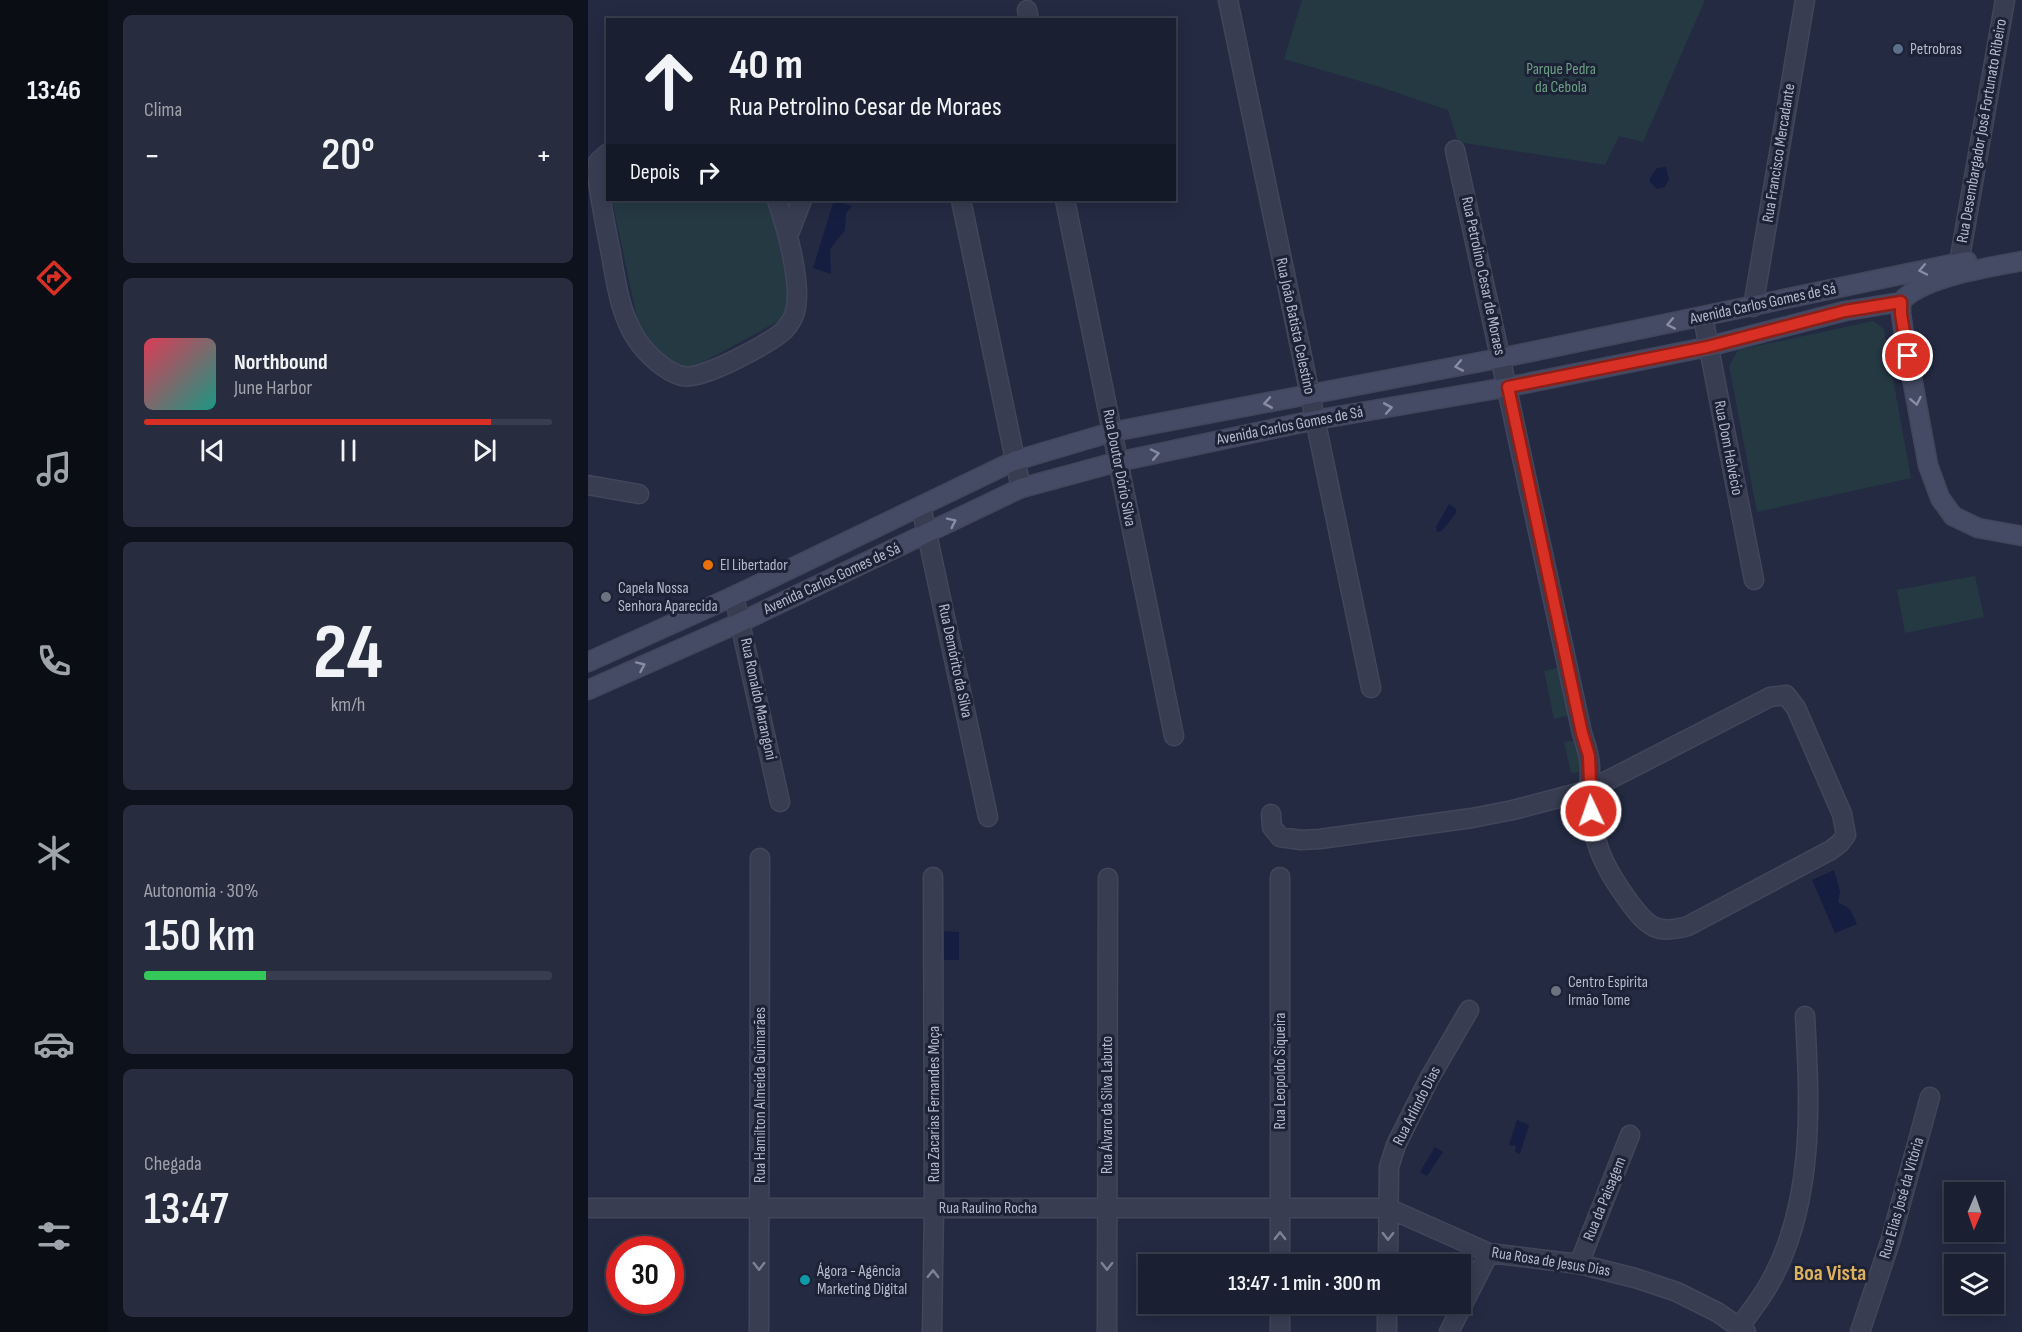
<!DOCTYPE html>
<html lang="pt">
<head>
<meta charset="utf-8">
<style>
  :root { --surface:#1a2032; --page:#272d3e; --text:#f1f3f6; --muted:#9fa3ac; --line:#383e4d; --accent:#d93025 }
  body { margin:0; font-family:"Sofia Sans Condensed",sans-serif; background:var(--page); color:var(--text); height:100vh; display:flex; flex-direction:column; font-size:22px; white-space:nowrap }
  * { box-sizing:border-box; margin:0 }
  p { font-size:20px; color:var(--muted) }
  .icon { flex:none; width:33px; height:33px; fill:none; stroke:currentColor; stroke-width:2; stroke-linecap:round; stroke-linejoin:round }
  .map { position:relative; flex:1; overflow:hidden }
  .side { display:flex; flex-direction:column; gap:15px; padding:15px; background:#0e121c; width:480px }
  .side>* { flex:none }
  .guide { position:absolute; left:18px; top:18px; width:570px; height:183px; border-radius:0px; box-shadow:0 3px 15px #0003,0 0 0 2px var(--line); background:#1a2032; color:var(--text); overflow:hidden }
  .needle { width:39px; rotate:182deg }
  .fabs { position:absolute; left:1356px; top:1182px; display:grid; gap:12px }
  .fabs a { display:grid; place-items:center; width:60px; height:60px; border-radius:0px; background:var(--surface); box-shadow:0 3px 15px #0003,0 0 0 2px var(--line); font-size:30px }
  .speed { position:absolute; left:18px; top:1236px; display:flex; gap:12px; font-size:30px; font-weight:700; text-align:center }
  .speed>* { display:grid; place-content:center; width:78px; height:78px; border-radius:50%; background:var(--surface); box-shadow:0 3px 15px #0003,0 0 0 2px var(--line); line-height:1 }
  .speed .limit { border:9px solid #d22; background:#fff; color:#111 }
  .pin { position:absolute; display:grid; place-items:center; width:51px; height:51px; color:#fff; margin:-26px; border:3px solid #fff; border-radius:50%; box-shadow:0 2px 6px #0007 }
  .me { position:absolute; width:66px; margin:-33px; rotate:357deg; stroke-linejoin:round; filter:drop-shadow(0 0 4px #0008) }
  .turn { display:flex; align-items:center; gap:21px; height:126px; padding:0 24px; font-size:27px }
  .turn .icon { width:78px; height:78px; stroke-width:2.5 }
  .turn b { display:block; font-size:42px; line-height:51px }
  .then { display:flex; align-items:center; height:57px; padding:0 24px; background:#0003; gap:12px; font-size:22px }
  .big { font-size:45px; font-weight:600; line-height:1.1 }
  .side .tile { flex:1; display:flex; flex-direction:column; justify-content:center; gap:9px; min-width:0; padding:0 21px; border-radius:9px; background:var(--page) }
  .side .dial { align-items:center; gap:0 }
  .dial b { font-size:78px; line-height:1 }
  .song { display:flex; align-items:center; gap:18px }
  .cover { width:72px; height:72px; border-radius:9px; background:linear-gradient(135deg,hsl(350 70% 55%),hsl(170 70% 35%)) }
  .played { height:6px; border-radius:3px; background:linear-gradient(90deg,var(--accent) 85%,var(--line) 85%) }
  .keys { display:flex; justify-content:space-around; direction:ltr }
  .heat { display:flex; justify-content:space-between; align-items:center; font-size:33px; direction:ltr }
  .charge { height:9px; border-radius:4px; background:linear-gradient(90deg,#34c759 30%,var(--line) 0) }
  .trip { position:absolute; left:550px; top:1254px; width:333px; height:60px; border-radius:0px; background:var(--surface); box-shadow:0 3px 15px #0003,0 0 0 2px var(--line); font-weight:600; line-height:60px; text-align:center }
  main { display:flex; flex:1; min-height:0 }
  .dock { display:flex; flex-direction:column; width:108px; justify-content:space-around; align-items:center; background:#0a0d14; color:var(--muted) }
  .dock .icon { width:42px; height:42px }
  .dock .selected { color:var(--accent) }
  .dock b { font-size:27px; color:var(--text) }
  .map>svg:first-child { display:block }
  .green { fill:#253943 }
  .water { fill:#151e41 }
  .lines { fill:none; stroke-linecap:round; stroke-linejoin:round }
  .street-casing { stroke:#41465b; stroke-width:21 }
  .secondary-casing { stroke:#41465b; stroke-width:21 }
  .street { stroke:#383d52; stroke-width:18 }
  .secondary { stroke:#454b65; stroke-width:18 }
  .oneway { stroke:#888da3 }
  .oneway2 { stroke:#7c8195 }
  .route-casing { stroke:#8d1f18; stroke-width:15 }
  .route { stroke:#d93025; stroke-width:10 }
  .service-dot { fill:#5c6f8a; stroke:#1d2237; stroke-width:2 }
  .food-dot { fill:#e8710a; stroke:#1d2237; stroke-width:2 }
  .worship-dot { fill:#6b7280; stroke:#1d2237; stroke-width:2 }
  .culture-dot { fill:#0f9aa8; stroke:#1d2237; stroke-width:2 }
  .labels { text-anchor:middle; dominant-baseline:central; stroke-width:6; stroke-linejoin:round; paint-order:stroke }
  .poi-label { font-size:16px; fill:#b4b9cc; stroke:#1d2237; text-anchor:start }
  .park-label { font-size:16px; fill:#6a9f81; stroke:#1d2237 }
  .street-label { font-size:16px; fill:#b4b9cc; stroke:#1d2237 }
  .district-label { font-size:22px; font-weight:bold; fill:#deb15d; stroke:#1d2237 }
</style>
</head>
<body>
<main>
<nav class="dock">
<b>13:46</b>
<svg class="icon selected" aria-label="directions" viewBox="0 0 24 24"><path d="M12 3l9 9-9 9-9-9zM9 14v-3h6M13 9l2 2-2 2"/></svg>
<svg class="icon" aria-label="music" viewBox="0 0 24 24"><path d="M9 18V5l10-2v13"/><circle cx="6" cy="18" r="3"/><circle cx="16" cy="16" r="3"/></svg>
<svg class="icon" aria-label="phone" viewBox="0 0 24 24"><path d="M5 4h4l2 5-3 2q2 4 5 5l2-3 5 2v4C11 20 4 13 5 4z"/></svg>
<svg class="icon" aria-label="climate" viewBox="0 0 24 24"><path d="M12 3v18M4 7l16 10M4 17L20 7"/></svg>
<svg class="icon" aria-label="car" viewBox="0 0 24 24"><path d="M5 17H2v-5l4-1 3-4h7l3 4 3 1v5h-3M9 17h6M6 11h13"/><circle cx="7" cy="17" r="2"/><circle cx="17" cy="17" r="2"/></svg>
<svg class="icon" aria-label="filters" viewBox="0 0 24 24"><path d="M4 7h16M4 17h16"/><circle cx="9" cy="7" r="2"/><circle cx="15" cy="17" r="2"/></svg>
</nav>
<section class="side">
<div class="tile"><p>Clima</p>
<div class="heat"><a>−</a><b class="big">20°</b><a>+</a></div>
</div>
<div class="tile">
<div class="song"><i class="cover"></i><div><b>Northbound</b><p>June Harbor</p></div></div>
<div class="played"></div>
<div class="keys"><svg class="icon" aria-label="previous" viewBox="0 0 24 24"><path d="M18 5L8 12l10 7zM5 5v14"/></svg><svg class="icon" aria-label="pause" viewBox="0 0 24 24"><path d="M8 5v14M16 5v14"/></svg><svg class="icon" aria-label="next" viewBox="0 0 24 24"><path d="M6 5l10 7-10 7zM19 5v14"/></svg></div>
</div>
<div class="tile dial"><b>24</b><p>km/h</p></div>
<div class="tile"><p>Autonomia · 30%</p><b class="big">150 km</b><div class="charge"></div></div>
<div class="tile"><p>Chegada</p><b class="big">13:47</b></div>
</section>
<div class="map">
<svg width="1434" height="1332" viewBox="0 0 1434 1332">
  <rect width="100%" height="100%" fill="#232a42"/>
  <path class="green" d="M714,0H1117L1055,142L1031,136L1017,165L870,142L860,110L792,87L696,59Z
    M24,200H180L205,303L198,317L95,373L52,332Z
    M1285,321L1296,329L1323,478L1169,512L1141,366L1150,350Z
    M1387,576L1396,617L1317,633L1309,590Z
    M973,667L982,715L966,719L956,671Z
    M992,740L999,771L983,773L976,742Z"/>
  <path class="water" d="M1078,167L1081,179L1077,187L1069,189L1062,182V178L1069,168Z
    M246,200L264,206L258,213L257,230L242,249L243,274L225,268Z
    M861,504L868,509V513L854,531L849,532L848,527Z
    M1246,870L1252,891L1250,902L1262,909L1269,924L1247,933L1224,880Z
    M356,931L371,932V960H356Z
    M929,1120L941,1125L932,1154L927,1152L928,1146L921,1145Z
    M847,1147L855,1152L839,1176L832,1172Z"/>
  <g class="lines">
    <defs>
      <path id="street" d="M640,0L783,688
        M439,10L441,20
        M20,153L10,162L9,173C12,198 17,224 22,249C28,280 31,313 49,340C58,353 77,372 94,376C113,381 176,346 193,333C198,329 204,321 206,315C216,288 198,227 189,200
        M373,200L433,488
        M477,200L586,736
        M200,236L214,200
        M1371,263L1417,0
        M1165,307L1217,0
        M1115,317L1166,580
        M0,485L51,494
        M333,506L400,817
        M146,596L192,802
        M683,814L684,827L692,837L713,840L732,839L884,818L925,810L1001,790L1182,697L1198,695L1208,708L1254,814L1258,835L1252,843L1243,850L1100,926C1069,935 1060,927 1042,903C1014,865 1003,840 1001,792C1001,785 1002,777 1002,769C1002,757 998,745 994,733L867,150
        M0,1208H800L901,1253L991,1264L1047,1278L1089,1292L1129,1312L1158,1332
        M692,1264V877
        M800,1264L801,1167L808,1145L841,1079L881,1010
        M991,1264L1042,1135
        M692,1304V1332
        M1152,1327C1161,1313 1172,1300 1180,1286C1227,1205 1222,1105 1217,1016
        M171,1332L172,858
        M344,1332L346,1208L345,877
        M519,1332L520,878
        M799,1332V1304
        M861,1332L901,1253
        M1272,1332L1303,1239L1342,1097"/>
      <path id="secondary" d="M1313,302V314L1316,334L1340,465L1352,498L1365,516L1390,528L1434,536
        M0,662L146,596L426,461L524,432L913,358L1379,261
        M0,690L153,622L433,488L529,462L727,420L920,387L1119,347L1257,311L1313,302C1333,277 1403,267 1434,261"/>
    </defs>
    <use href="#street" class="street-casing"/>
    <use href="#secondary" class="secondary-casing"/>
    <use href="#street" class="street"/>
    <use href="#secondary" class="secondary"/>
  </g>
  <defs><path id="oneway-chevron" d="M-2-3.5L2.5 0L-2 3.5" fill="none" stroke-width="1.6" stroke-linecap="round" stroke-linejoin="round" transform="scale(1.5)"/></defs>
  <g class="oneway">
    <use href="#oneway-chevron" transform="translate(1335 270) rotate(168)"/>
    <use href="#oneway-chevron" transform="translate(1083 324) rotate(169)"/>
    <use href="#oneway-chevron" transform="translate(871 366) rotate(169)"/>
    <use href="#oneway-chevron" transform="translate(1328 401) rotate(79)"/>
    <use href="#oneway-chevron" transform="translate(680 403) rotate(170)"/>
    <use href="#oneway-chevron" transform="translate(800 408) rotate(-10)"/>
    <use href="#oneway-chevron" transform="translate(567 454) rotate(-12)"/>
    <use href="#oneway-chevron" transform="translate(364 522) rotate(-26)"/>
    <use href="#oneway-chevron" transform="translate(53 666) rotate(-24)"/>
  </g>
  <g class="oneway2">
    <use href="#oneway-chevron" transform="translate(692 1236) rotate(-90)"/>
    <use href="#oneway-chevron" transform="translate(800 1236) rotate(91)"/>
    <use href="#oneway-chevron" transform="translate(171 1266) rotate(90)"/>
    <use href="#oneway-chevron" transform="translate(519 1266) rotate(90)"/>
    <use href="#oneway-chevron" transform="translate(345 1274) rotate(-89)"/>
  </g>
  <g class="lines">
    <defs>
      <path id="route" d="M1003,811L1001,756L994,733L920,387L1119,347L1257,311L1313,302V314L1320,356"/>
    </defs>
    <use href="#route" class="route-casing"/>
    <use href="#route" class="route"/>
  </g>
  <circle class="service-dot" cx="1310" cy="49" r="6"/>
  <circle class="food-dot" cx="120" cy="565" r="6"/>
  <g class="worship-dot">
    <circle cx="18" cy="597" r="6"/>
    <circle cx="968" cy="991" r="6"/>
  </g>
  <circle class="culture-dot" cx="217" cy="1280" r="6"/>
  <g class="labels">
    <g class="poi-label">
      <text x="1322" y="49">Petrobras</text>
      <text x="132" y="565">El Libertador</text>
      <text x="30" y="588">Capela Nossa<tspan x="30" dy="18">Senhora Aparecida</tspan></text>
      <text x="980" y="982">Centro Espirita<tspan x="980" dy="18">Irmão Tome</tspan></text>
      <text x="229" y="1271">Ágora - Agência<tspan x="229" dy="18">Marketing Digital</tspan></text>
    </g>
    <g class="park-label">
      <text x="973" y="69">Parque Pedra<tspan x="973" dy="18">da Cebola</tspan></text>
    </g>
    <g class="street-label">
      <text transform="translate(1394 131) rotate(-80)">Rua Desembargador José Fortunato Ribeiro</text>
      <text transform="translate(1191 153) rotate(-81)">Rua Francisco Mercadante</text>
      <text transform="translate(895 276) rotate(78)">Rua Petrolino Cesar de Moraes</text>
      <text transform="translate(1175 304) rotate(-12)">Avenida Carlos Gomes de Sá</text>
      <text transform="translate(707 326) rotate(78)">Rua João Batista Celestino</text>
      <text transform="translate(702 426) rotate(-11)">Avenida Carlos Gomes de Sá</text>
      <text transform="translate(1140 448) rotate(79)">Rua Dom Helvécio</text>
      <text transform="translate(531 468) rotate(79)">Rua Doutor Dório Silva</text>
      <text transform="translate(244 579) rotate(-25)">Avenida Carlos Gomes de Sá</text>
      <text transform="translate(367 661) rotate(78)">Rua Demórito da Silva</text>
      <text transform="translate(170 699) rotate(78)">Rua Ronaldo Marangoni</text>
      <text transform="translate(692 1071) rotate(-90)">Rua Leopoldo Siqueira</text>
      <text transform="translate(172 1095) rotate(-90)">Rua Hamilton Almeida Guimarães</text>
      <text transform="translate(346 1104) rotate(-90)">Rua Zacarias Fernandes Moça</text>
      <text transform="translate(519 1105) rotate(-90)">Rua Álvaro da Silva Labuto</text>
      <text transform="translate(829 1106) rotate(-63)">Rua Arlindo Dias</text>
      <text transform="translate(1314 1198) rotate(-74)">Rua Elias José da Vitória</text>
      <text transform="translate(1017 1199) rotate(-68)">Rua da Paisagem</text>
      <text x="400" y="1208">Rua Raulino Rocha</text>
      <text transform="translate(963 1262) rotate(9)">Rua Rosa de Jesus Dias</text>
    </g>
    <g class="district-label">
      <text x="1242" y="1273">Boa Vista</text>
    </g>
  </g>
</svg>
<div class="fabs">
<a><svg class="needle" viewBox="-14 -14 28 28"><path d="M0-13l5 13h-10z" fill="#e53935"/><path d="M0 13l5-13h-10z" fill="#9fa3ac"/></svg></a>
<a><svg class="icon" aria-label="layers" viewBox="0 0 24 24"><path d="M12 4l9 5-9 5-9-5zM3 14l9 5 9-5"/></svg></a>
</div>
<div class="speed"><div class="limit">30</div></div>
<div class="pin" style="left:1320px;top:356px;background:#d93025"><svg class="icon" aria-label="arrive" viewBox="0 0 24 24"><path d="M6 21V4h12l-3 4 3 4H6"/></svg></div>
<svg class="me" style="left:1003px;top:811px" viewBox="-20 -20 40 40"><circle r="17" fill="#d93025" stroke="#fff" stroke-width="3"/><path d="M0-11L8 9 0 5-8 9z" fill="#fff"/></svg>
<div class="trip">13:47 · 1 min · 300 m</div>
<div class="guide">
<div class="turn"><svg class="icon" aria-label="ahead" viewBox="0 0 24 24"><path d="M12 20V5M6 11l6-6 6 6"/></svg><div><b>40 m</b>Rua Petrolino Cesar de Moraes</div></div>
<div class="then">Depois<svg class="icon" aria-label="right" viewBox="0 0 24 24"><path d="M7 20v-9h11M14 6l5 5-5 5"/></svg></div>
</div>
</div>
</main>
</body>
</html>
